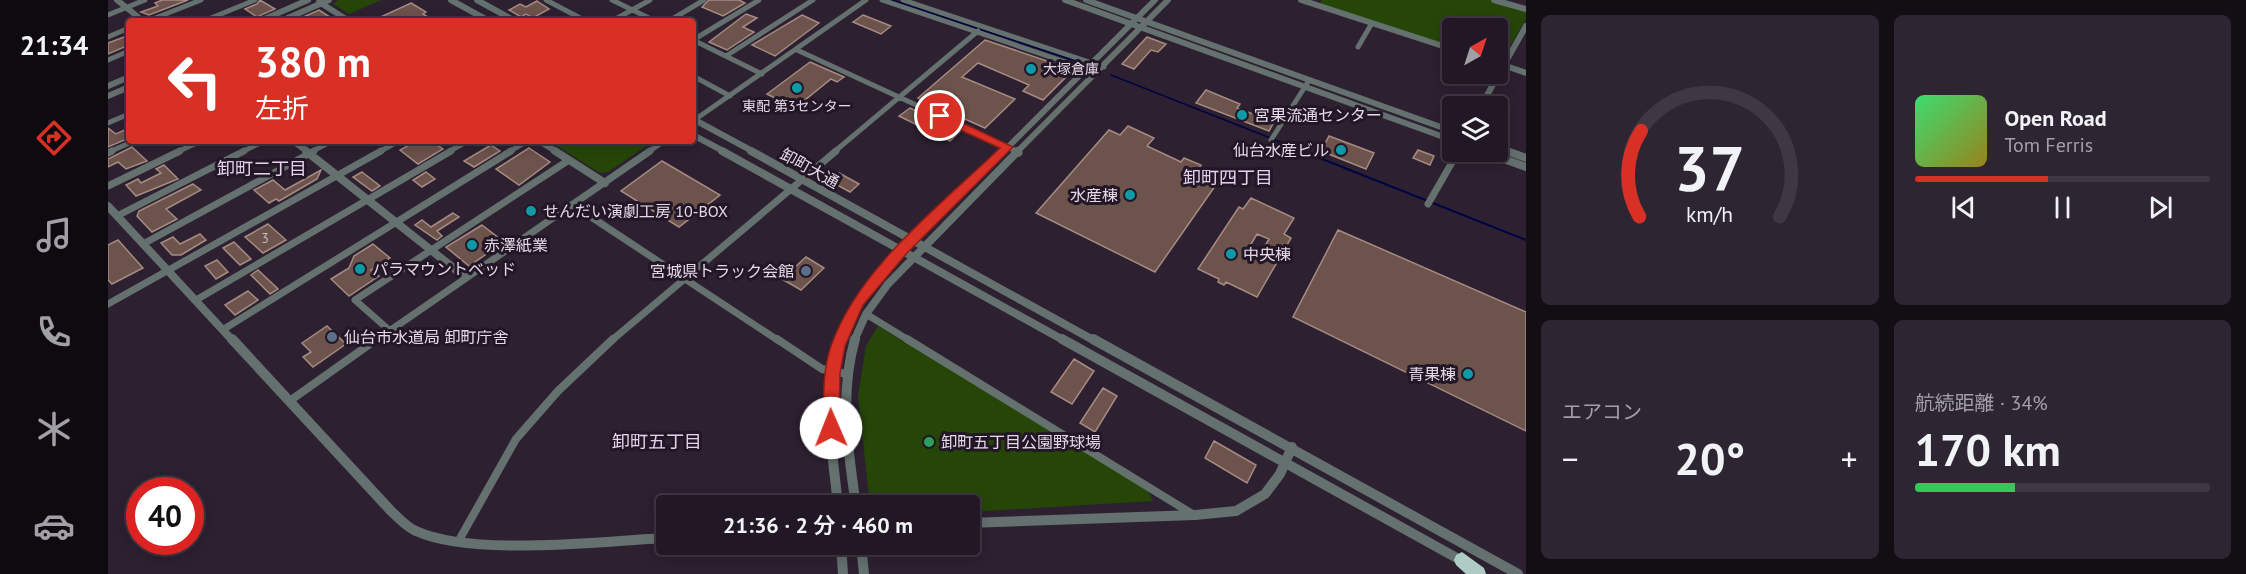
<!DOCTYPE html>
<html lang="ja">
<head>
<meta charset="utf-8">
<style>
  :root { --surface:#221825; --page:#2e2532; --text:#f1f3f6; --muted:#a2a0a7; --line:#3f3742; --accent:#d93025 }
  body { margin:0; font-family:"PT Sans","Noto Sans JP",sans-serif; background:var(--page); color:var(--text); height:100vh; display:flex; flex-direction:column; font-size:22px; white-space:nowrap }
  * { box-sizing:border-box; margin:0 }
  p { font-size:20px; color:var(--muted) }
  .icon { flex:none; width:33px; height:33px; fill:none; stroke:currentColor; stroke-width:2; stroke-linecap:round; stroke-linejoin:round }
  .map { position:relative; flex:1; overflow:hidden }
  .drawer { display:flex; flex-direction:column; gap:15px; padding:15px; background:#130d14; width:720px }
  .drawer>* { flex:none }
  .banner { position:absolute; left:18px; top:18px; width:570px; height:126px; border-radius:6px; box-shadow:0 3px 15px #0003,0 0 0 2px var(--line); background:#d93025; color:#fff; overflow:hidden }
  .needle { width:39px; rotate:39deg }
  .tools { position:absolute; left:1334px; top:18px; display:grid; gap:12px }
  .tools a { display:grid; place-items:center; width:66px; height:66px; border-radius:6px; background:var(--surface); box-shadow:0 3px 15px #0003,0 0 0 2px var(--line); font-size:30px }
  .speed { position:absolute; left:18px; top:477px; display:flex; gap:12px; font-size:30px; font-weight:700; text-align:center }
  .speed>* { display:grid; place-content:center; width:78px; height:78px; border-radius:50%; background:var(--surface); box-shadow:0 3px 15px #0003,0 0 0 2px var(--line); line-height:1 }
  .speed .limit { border:9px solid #d22; background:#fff; color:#111 }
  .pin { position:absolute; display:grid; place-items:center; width:51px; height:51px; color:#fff; margin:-26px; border:3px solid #fff; border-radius:50%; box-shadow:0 2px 6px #0007 }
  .me { position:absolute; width:66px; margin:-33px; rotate:359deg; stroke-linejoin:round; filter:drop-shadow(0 0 4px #0008) }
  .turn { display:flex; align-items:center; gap:21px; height:126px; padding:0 30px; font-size:27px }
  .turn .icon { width:78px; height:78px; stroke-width:2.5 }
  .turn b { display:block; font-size:42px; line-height:51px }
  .big { font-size:45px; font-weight:600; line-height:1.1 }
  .drawer .tile { flex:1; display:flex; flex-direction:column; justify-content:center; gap:9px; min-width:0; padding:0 21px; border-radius:9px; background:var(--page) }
  .drawer .dial { align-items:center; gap:0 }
  .dial svg { height:156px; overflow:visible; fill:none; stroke:var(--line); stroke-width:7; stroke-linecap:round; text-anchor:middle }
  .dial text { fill:var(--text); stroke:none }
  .song { display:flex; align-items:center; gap:18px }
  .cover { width:72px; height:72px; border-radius:9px; background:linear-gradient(135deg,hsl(140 70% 55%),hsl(50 70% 35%)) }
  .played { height:6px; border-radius:3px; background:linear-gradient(90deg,var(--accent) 45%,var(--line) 45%) }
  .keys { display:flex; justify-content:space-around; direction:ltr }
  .heat { display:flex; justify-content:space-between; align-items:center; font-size:33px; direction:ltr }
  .charge { height:9px; border-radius:4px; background:linear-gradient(90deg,#34c759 34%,var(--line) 0) }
  .drawer .tiles { flex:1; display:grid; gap:15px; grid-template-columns:repeat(2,1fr) }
  .trip { position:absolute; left:548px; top:495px; width:324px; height:60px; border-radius:6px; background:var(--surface); box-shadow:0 3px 15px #0003,0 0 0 2px var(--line); font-weight:600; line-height:60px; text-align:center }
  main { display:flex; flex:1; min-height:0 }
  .tabs { display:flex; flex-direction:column; width:108px; justify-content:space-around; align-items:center; background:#0e0a0f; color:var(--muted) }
  .tabs .icon { width:42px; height:42px }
  .tabs .active { color:var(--accent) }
  .tabs b { font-size:27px; color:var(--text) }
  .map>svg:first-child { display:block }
  .green { fill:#264608 }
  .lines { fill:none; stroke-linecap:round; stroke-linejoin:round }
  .stream-far1 { stroke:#000442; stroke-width:1.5 }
  .stream { stroke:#000442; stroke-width:2 }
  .building { fill:#6c534b; stroke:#a68b82; stroke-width:1.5; fill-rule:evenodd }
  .minor-far2 { stroke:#64716e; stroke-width:5 }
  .minor-far1 { stroke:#64716e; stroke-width:7 }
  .minor { stroke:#64716e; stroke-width:8 }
  .tertiary-far2 { stroke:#64716e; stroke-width:6 }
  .tertiary-far1 { stroke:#64716e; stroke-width:8 }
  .tertiary { stroke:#64716e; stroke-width:10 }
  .trunk { fill:#aeccc4; fill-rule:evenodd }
  .route { fill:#d93025; stroke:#8d1f18; stroke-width:1.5 }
  .culture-dot { fill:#0f9aa8; stroke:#231727; stroke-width:2 }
  .service-dot { fill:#5c6f8a; stroke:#231727; stroke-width:2 }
  .leisure-dot { fill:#2e9e5b; stroke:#231727; stroke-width:2 }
  .labels { text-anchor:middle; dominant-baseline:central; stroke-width:6; stroke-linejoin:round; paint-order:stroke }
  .far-poi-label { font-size:14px; fill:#e2d9e5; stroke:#231727; text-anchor:start }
  .number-label { font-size:14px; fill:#c4b8be }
  .poi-label { font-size:16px; fill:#e2d9e5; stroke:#231727; text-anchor:start }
  .street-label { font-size:16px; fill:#e2d9e5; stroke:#231727 }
  .neighbourhood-label { font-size:18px; fill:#e2d1e8; stroke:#231727 }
</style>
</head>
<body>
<main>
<nav class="tabs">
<b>21:34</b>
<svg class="icon active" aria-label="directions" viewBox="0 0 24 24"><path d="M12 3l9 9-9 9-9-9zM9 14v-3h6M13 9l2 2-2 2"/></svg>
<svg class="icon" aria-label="music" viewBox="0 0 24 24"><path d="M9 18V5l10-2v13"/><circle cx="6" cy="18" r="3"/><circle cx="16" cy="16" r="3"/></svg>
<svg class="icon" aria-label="phone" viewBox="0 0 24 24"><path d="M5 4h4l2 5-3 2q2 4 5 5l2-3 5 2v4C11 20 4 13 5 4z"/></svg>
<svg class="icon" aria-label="climate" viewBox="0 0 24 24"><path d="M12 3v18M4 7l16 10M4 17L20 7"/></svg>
<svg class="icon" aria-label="car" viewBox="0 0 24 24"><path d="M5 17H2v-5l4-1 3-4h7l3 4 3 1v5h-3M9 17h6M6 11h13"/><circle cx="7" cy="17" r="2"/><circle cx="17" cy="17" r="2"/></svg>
</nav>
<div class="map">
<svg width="1418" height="574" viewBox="0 0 1418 574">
  <rect width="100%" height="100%" fill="#2d2031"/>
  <path class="green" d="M230,0H273L241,14L225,4Z
    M1213,0H1382L1418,10V19L1393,61H1389V28H1344V47L1213,5Z
    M441,141H546L500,172L492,173Z
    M770,326L1040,491L1045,501L861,512V506L762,505L750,396L758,346Z"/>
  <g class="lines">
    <path class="stream-far1" d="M784,0L971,62
      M1003,75L1198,152"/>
    <path class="stream" d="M1194,151L1418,240"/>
  </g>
  <path class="building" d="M54,0H80L41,15L33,12L50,6L47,3Z
    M152,0L167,9L149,17L137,9L149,4Z
    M601,0H631L637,3L615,16L594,7Z
    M429,1L441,9L425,18L418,14L413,17L401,10L412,4L418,7Z
    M303,3L318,12L315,14L326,21H264Z
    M211,10L228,21H186Z
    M638,14L649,18L635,27L646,32L619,50L601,42Z
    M694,15L711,23L667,56L644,45Z
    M755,15L783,26L773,34L745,22Z
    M21,35V45L0,54V43Z
    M1039,37L1058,44L1050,52L1043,50L1026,69L1014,64Z
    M877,40L963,69L964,71L935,100L915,91L921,85L870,63L854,77L907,99L877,128L810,98Z
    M702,62L736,77L729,82L723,79L687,108L659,94Z
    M1098,90L1132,104L1129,108L1166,122L1161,131L1088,103Z
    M802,108L852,131L842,141L791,116Z
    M1020,126L1046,138L1039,146L1073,162L1076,158L1093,165L1090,170L1112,179L1047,272L928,213L1001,130L1012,135Z
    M0,128L8,134L21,128V138L0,147Z
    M1221,136L1266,153L1258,169L1213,151Z
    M308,141H323L335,149L310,164L292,150Z
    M383,145L392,151L366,167L356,161Z
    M24,147L39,161L18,169L10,162L0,167V159Z
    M421,148L442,162L411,185L388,169Z
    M1310,150L1326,156L1322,165L1305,158Z
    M554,161L612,195L571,227L513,191Z
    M56,165L70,179L28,196L18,185L30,179L33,183L53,173L48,169Z
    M213,170L209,179L171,201L168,199L161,203L146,190L165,180L177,190Z
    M254,172L272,186L264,191L245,177Z
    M318,172L327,179L314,187L305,180Z
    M731,173L751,184L742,192L722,181Z
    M85,184L93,190L58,209L69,219L44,232L29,216L31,211Z
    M1143,198L1186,218L1176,234L1183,238L1149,297L1118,282L1116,285L1110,282L1111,279L1090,269L1131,207L1135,209ZM1149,234L1161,239L1151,256L1139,251Z
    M345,213L351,217L329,231L334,236L329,240L307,225L314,220L323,227Z
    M160,224L178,240L155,253L137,237Z
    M374,225L396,242L361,266L338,247Z
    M1230,230L1418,312V431L1185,317Z
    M92,234L98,240L73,255H64L53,243L65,237L72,244Z
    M10,240L35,268L4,284L0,280V245Z
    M126,242L143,259L132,265L115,248Z
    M265,244L282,258L263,270L271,276L241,296L223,279L241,268L246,256Z
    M698,257L716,268L693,290L674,279Z
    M109,260L120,272L108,279L97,266Z
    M150,270L170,289L162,294L143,275Z
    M140,291L150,300L127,315L117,305Z
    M219,326L238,344L205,367L195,357L203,352L194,343Z
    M966,359L986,371L964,404L943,392Z
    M995,388L1009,396L987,432L972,423Z
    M1106,441L1148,465L1139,483L1097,458Z"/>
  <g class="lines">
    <path class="minor-far2" d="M438,0L478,21
      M504,0L547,21
      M774,0L990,73
      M795,0L996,67
      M0,15L37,0
      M40,21L93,0
      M96,21L147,0
      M504,21L542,0
      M561,21L596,0
      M0,37L21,28
      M585,40L654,74
      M585,40L651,0
      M1250,47L1264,23
      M689,50L910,152
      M618,56L705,0
      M0,60L21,51
      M585,76L622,96
      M585,121L758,0
      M0,123L21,114
      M1163,140L1200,82
      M1,152L26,141
      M69,152L93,141
      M134,152L156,141
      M203,152L224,141
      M271,152L291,141
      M340,152L360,141
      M401,152L419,141
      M540,152L557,141
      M726,152L870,31"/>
    <path class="minor-far1" d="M907,151L911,153
      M0,153L4,151
      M0,186L72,151
      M1320,204L1350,152
      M465,205L671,341
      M9,216L136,151
      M35,244L206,151
      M88,300L343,151
      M0,304L273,151
      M758,314L802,341
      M116,329L403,151
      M281,330L247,300L461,160
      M267,341L542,151
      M503,341L728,151"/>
    <path class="minor" d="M669,339L714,369L739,374
      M799,339L1086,515
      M183,400L269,339
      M350,542L408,439L450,391L505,339"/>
    <path class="tertiary-far2" d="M9,0L35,21
      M343,0L381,21
      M369,0L407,21
      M957,0L1344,140
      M978,0L1344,131
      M1193,0L1344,49
      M1386,0L1418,9
      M211,2L241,21
      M152,21L200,0
      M173,21L221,0
      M1389,63L1418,73
      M0,86L21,77
      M0,96L21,87
      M1373,106L1418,26
      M585,119L646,152
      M585,135L617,152
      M185,141L200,152
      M431,141L449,152
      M1389,147L1403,152
      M895,152L1047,0
      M909,152L1060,0"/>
    <path class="tertiary-far1" d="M198,151L357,277
      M447,151L497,183
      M614,151L957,341
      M643,151L987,341
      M1399,151L1418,158
      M1376,152L1418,167
      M0,206L125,341
      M733,341C765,262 837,210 896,151
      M746,341L758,314L780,284L910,151"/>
    <path class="tertiary" d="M124,339L283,511C291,518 298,527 308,531C365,557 493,541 558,538
      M747,339C731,395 740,450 748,506
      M954,339L1356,562
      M985,339L1410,574
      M730,506C725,453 712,391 733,339
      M861,523L1087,515L1128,511L1157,494L1172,474L1184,447
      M733,544L735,574
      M753,544L756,574"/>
    <path class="trunk" d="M1354,552L1376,568L1378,574H1358L1348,565L1346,560L1348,555Z"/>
  </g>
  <path class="route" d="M828,114H836L905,147L799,253L755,305L737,346L732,373L731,428L728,433L723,435L717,433L715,428C716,401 714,372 723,346C750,268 833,205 892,148L828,119Z"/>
  <g class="culture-dot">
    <circle cx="923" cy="69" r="6"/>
    <circle cx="689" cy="88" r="6"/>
    <circle cx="1134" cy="115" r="6"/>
    <circle cx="1233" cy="150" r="6"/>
    <circle cx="1022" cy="195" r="6"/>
    <circle cx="423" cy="211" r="6"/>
    <circle cx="364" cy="245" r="6"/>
    <circle cx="1123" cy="254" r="6"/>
    <circle cx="252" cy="269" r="6"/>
    <circle cx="1360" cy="374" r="6"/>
  </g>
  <g class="service-dot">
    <circle cx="698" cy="271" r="6"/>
    <circle cx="224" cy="337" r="6"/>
  </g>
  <circle class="leisure-dot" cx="821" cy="442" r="6"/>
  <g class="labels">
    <g class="far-poi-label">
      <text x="935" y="69">大塚倉庫</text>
      <text x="689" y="106" text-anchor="middle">東配 第3センター</text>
    </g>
    <g class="number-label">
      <text x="157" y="238">3</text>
    </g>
    <g class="poi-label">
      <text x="1146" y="115">宮果流通センター</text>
      <text x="1221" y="150" text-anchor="end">仙台水産ビル</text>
      <text x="1010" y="195" text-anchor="end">水産棟</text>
      <text x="435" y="211">せんだい演劇工房 10-BOX</text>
      <text x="376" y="245">赤澤紙業</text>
      <text x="1135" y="254">中央棟</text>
      <text x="264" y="269">パラマウントベッド</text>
      <text x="686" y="271" text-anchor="end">宮城県トラック会館</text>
      <text x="236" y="337">仙台市水道局 卸町庁舎</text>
      <text x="1348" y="374" text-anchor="end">青果棟</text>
      <text x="833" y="442">卸町五丁目公園野球場</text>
    </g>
    <g class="street-label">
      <text transform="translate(702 168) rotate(29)">卸町大通</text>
    </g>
    <g class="neighbourhood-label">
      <text x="154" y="168">卸町二丁目</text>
      <text x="1120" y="177">卸町四丁目</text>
      <text x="549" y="441">卸町五丁目</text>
    </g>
  </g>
</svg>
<div class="tools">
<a><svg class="needle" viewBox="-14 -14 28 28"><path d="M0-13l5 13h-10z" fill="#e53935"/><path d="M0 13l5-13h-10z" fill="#a2a0a7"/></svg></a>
<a><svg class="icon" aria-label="layers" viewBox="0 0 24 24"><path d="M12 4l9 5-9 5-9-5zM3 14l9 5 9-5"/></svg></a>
</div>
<div class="speed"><div class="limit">40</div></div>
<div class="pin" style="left:832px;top:116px;background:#d93025"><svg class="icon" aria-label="arrive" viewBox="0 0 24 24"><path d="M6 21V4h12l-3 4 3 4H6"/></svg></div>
<svg class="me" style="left:723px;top:428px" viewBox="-20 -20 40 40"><circle r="19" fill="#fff"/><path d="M0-13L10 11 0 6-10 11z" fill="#d93025"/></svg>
<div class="trip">21:36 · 2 分 · 460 m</div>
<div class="banner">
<div class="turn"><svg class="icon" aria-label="left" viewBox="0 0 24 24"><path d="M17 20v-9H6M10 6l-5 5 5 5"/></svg><div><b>380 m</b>左折</div></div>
</div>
</div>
<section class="drawer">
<div class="tiles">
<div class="tile dial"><svg viewBox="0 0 100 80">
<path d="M14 69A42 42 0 1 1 86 69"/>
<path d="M14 69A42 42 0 0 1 15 25" stroke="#d93025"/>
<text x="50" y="56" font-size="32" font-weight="700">37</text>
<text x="50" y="72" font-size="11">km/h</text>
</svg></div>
<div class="tile">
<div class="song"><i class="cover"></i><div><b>Open Road</b><p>Tom Ferris</p></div></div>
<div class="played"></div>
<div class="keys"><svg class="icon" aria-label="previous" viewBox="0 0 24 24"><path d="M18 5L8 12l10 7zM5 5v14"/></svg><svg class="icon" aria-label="pause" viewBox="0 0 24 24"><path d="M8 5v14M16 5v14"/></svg><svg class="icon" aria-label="next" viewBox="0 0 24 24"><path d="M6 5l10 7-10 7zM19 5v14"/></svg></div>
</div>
<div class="tile"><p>エアコン</p>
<div class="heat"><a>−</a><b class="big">20°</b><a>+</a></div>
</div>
<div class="tile"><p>航続距離 · 34%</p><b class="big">170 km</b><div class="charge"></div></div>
</div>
</section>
</main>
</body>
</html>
